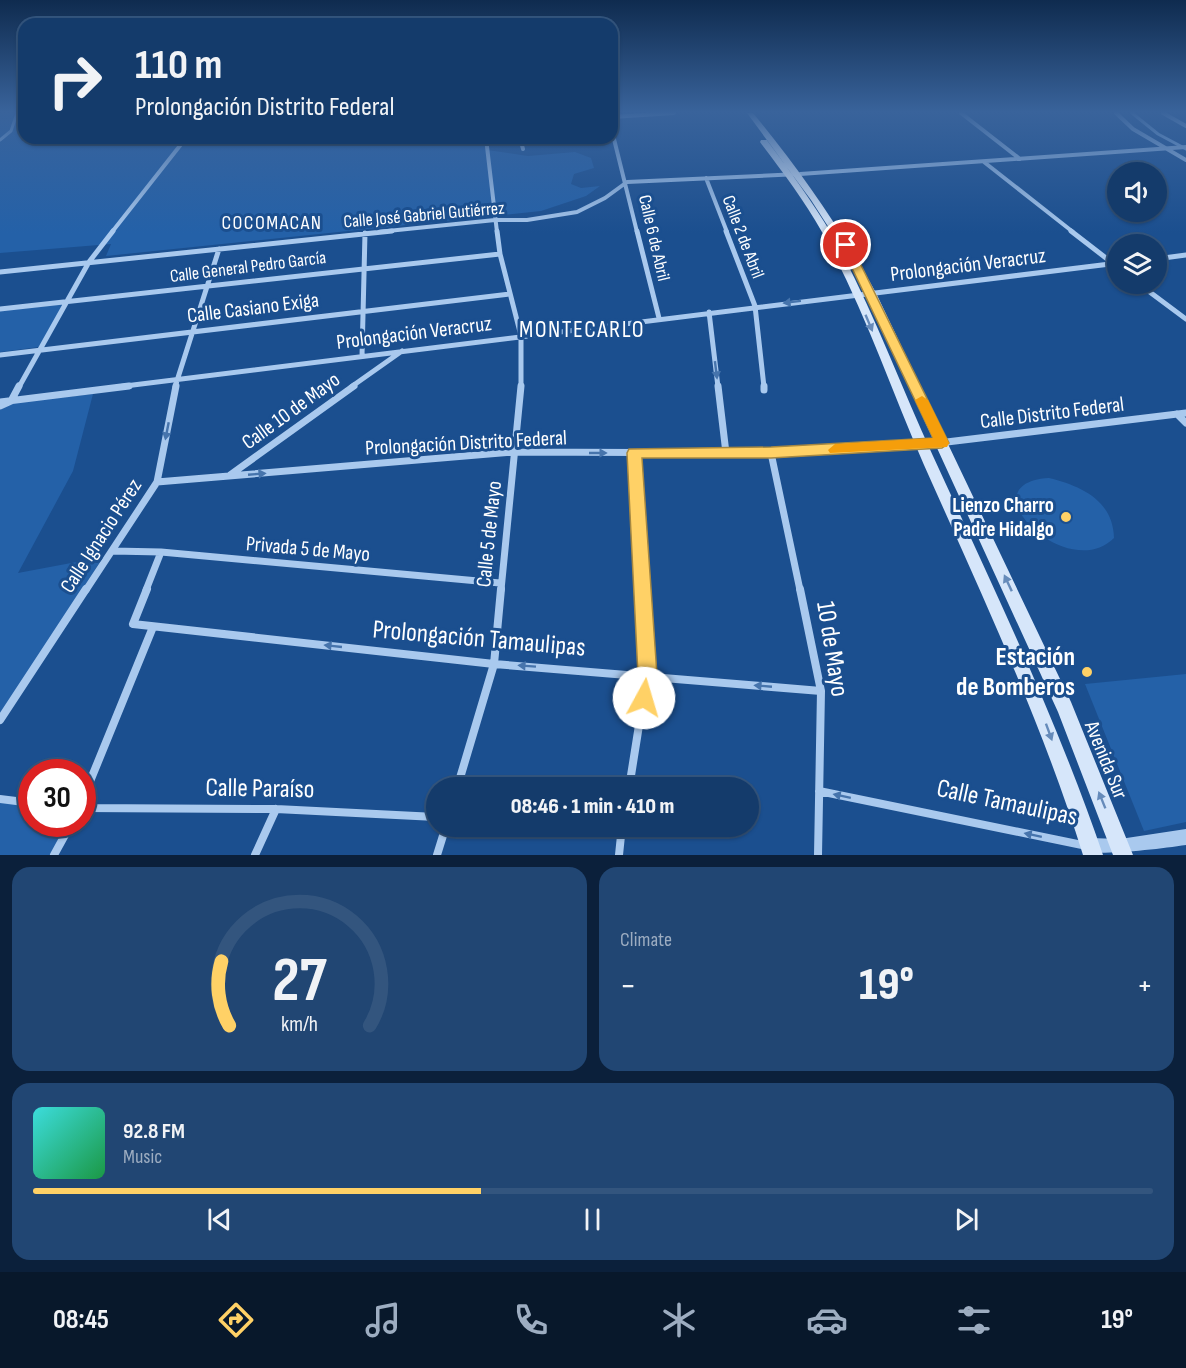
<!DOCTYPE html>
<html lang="en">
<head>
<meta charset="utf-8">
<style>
  :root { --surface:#143b6b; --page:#214673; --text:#f1f3f6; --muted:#9dadc1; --line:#33557e; --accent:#ffd166 }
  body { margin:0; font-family:"Sofia Sans Condensed",sans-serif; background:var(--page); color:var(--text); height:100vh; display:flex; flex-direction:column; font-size:22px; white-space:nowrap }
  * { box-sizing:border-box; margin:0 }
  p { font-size:20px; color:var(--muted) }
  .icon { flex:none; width:33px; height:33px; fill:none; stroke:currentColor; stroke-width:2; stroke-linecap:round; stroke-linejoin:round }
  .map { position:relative; height:855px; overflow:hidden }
  .side { display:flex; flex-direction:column; gap:12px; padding:12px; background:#0b203b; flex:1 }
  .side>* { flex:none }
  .guide { position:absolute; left:18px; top:18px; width:600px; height:126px; border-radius:18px; box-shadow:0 2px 4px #0004,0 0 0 2px var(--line); background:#143b6b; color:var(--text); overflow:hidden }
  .buttons { position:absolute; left:1107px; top:162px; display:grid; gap:12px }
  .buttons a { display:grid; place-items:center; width:60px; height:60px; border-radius:50%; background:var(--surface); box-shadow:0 2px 4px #0004,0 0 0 2px var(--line); font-size:30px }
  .speed { position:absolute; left:18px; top:759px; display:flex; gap:12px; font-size:30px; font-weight:700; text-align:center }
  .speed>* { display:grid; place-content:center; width:78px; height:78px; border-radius:50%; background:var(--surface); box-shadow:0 2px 4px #0004,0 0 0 2px var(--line); line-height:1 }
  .speed .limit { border:9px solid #d22; background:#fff; color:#111 }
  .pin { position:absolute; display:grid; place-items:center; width:51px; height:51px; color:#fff; margin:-26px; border:3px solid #fff; border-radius:50%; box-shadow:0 2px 6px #0007 }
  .me { position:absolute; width:66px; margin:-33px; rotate:6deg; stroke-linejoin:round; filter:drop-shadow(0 0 4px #0008) }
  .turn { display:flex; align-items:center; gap:21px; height:126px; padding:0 18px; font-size:27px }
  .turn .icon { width:78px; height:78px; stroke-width:2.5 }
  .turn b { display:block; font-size:42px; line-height:51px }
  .big { font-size:45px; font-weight:800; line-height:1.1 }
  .side .card { flex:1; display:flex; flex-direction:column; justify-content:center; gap:9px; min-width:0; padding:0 21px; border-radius:18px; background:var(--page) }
  .side .dial { align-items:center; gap:0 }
  .dial svg { height:156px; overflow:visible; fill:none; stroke:var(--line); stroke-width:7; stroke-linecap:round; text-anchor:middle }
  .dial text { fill:var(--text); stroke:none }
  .song { display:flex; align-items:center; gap:18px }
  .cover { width:72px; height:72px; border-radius:9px; background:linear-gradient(135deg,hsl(180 70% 55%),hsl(140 70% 35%)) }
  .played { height:6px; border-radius:3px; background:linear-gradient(90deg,var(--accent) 40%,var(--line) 40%) }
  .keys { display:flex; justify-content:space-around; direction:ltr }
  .heat { display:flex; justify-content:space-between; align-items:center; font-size:33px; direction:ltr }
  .side .tiles { flex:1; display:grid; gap:12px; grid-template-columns:1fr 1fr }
  .card:last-child { grid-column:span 2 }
  .trip { position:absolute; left:426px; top:777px; width:333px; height:60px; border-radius:30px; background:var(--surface); box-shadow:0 2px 4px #0004,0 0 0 2px var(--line); font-weight:800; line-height:60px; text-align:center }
  .tabs { display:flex; height:96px; justify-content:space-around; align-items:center; background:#08182b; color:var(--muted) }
  .tabs .icon { width:42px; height:42px }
  .tabs .active { color:var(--accent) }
  .tabs b { font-size:27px; color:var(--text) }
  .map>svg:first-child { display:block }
  .green { fill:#2461a8 }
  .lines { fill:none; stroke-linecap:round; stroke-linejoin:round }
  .stream { stroke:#9cc4f0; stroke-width:3 }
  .minor-far3 { stroke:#a9c9ee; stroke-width:4 }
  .minor-far2 { stroke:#a9c9ee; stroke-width:5 }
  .minor-far1 { stroke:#a9c9ee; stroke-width:7 }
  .minor { stroke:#a9c9ee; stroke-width:8 }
  .tertiary { fill:#a9c9ee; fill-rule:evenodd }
  .secondary { fill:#d6e6fa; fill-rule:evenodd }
  .oneway { fill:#4674ac }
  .oneway2 { fill:#668bba }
  .route { fill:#ffd166; stroke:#a68842; stroke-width:1.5 }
  .slow { fill:#f59e0b }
  .poi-dot { fill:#ffd166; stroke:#1b4f8f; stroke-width:2 }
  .labels { text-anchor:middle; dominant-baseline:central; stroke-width:6; stroke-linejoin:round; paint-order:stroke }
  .far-street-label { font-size:18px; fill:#fff; stroke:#1b4f8f }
  .far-quarter-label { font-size:20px; letter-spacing:1.5px; fill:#fff; stroke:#1b4f8f }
  .street-label { font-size:21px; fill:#fff; stroke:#1b4f8f }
  .poi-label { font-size:21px; font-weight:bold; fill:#fff; stroke:#1b4f8f; text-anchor:end }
  .quarter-label { font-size:24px; letter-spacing:1.5px; fill:#fff; stroke:#1b4f8f }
  .near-street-label { font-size:26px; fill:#fff; stroke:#1b4f8f }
  .near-poi-label { font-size:26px; font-weight:bold; fill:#fff; stroke:#1b4f8f; text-anchor:end }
</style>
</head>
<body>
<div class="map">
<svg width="1186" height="855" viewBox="0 0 1186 855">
  <rect width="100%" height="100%" fill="#1b4f8f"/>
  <path class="green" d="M0,113H24V138H483L487,150L528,156L575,152L591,158L594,168L574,174L571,184L581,188L600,186L586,196L541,211L106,256L111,244L0,253Z
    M64,304L39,347L0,352V311Z
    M93,394L73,471L18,573L103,557L0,719V410L12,403Z
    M1049,478C1081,486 1113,500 1114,538C1067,585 964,483 1049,478Z
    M1186,674V822L1144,831L1085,684Z
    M0,799L31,803L32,824H70L50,855H0Z"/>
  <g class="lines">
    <path class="stream" d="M1132,113L1158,134L1186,149
      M0,140L11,131L17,113"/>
    <path class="minor-far3" d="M961,113L1020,159
      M1116,113L1133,129L1186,160
      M1163,113L1186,126
      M612,117L674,113
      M612,131L637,232
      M486,138L497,232
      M520,138L523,149
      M984,162L1073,232
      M706,178L727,232
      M627,182L800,174L1186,147
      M112,232L186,138
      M378,232L495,220H527L577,212L605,198L627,182"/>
    <path class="minor-far2" d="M497,231L500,254L521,336V387
      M637,231L659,318
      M726,231L755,306L764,387
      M1071,231L1115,265
      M1156,259L1186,255
      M0,272L392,231
      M1139,284L1186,319
      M0,309L500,254
      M709,312L718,387
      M0,355L510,294
      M362,356L365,233
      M19,387L89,262L113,231
      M117,387L1118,263
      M175,387L219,249
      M351,387L402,351"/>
    <path class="minor-far1" d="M718,386L726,453
      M764,386V390
      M0,402L129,386
      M0,406L11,401L19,386
      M1177,414L1186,423
      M634,453L642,590
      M771,453L800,590
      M230,475L354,386
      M157,482L514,452L771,453L922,445L1186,413
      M113,551L161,552L500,583
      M86,590L157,482L176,386
      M146,590L161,552
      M501,590L521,386"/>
    <path class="minor" d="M147,589L133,624L494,664L821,691
      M800,589L821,691L818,855
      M0,720L86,589
      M457,788L494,664L501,589
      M629,788L647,675L642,589
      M819,791L1087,846
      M0,799L32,803
      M82,801L153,627
      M82,808L276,809L436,817
      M540,826L621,834
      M54,855L71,824
      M255,855L276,809
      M437,855L446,826
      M619,855L622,826"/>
    <path class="tertiary" d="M1186,829V845C1159,849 1108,855 1084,852L1082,846L1084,840L1090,838L1120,839Z"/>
    <path class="secondary" d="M747,113H753C800,170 841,229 876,293L1071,702L1133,855H1113L1058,712L866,293L840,245L811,200Z
      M761,140H767C789,170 812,201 831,233C871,304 899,382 933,456C993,587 1056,717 1103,855H1083C1041,720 981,593 924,465C890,387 863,306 822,232C804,200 782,171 760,142Z"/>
  </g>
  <defs><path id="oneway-solid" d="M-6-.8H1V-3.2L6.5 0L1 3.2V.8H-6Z" transform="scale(1.5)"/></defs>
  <g class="oneway">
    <use href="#oneway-solid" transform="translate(792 302) rotate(173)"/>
    <use href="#oneway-solid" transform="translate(716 370) rotate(83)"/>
    <use href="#oneway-solid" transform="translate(167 431) rotate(101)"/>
    <use href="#oneway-solid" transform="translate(598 453)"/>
    <use href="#oneway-solid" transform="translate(257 474) rotate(-5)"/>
    <use href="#oneway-solid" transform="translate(333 646) rotate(-174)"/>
    <use href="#oneway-solid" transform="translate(527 666) rotate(-176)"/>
    <use href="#oneway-solid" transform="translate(763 686) rotate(-175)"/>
    <use href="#oneway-solid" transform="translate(842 796) rotate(-168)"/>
    <use href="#oneway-solid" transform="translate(1033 835) rotate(-168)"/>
  </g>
  <g class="oneway2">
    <use href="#oneway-solid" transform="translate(869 323) rotate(67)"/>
    <use href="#oneway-solid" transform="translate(1008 583) rotate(-115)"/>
    <use href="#oneway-solid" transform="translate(1049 732) rotate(70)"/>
    <use href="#oneway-solid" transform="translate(1102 800) rotate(-112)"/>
  </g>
  <linearGradient id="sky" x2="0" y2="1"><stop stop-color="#0f2b4f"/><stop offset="0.48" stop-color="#39639b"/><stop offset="1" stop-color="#39639b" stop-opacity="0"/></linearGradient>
  <rect width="1186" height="233" fill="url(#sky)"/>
  <path class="route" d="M846,242L851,245L949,443L942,448L771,458H642L657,675L650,704L644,707L637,704L634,698L638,675L627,453L629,449L771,447L933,438L841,245Z"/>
  <path class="slow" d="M922,396L928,400L949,443L947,447L830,453L828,450L835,444L933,438L915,400Z"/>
  <g class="poi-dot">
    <circle cx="1066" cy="517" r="6"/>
    <circle cx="1087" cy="672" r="6"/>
  </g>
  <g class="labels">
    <g class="far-street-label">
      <text transform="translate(424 215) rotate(-5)">Calle José Gabriel Gutiérrez</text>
      <text transform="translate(743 237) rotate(69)">Calle 2 de Abril</text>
      <text transform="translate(654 238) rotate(77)">Calle 6 de Abril</text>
      <text transform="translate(248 267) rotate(-7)">Calle General Pedro García</text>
    </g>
    <g class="far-quarter-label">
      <text x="272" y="223">COCOMACAN</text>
    </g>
    <g class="street-label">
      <text transform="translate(968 265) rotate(-7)">Prolongación Veracruz</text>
      <text transform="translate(253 308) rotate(-7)">Calle Casiano Exiga</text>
      <text transform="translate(414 333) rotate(-7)">Prolongación Veracruz</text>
      <text transform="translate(291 411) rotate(-36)">Calle 10 de Mayo</text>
      <text transform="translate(1052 413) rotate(-7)">Calle Distrito Federal</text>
      <text transform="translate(466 443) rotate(-3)">Prolongación Distrito Federal</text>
      <text transform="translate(489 534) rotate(-84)">Calle 5 de Mayo</text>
      <text transform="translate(101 536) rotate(-57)">Calle Ignacio Pérez</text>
      <text transform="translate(308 549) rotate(5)">Privada 5 de Mayo</text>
      <text transform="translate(1106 760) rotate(68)">Avenida Sur</text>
    </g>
    <g class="poi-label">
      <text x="1054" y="505">Lienzo Charro<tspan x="1054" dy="24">Padre Hidalgo</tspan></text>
    </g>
    <g class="quarter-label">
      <text x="582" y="329">MONTECARLO</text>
    </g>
    <g class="near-street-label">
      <text transform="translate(479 639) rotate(5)">Prolongación Tamaulipas</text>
      <text transform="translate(832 649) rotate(81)">10 de Mayo</text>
      <text transform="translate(260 789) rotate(1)">Calle Paraíso</text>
      <text transform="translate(1007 803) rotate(12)">Calle Tamaulipas</text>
    </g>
    <g class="near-poi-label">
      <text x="1075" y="657">Estación<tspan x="1075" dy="30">de Bomberos</tspan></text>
    </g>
  </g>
</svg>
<div class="buttons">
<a><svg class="icon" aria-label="sound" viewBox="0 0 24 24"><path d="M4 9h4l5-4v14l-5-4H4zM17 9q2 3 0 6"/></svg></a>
<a><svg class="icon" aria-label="layers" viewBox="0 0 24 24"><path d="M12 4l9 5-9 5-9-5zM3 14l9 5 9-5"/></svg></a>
</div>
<div class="speed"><div class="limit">30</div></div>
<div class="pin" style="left:846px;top:245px;background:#d93025"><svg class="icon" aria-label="arrive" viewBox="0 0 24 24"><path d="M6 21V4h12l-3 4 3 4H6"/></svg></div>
<svg class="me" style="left:644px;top:698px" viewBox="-20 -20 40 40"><circle r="19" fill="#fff"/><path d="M0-13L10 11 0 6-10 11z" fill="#ffd166"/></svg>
<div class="trip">08:46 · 1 min · 410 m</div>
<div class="guide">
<div class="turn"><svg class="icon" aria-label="right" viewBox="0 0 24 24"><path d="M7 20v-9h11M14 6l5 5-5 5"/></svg><div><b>110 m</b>Prolongación Distrito Federal</div></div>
</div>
</div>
<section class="side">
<div class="tiles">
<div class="card dial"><svg viewBox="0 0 100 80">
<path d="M14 69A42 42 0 1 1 86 69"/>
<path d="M14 69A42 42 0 0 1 10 36" stroke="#ffd166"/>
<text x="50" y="56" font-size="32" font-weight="700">27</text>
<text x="50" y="72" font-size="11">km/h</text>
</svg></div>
<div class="card"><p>Climate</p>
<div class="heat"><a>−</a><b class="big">19°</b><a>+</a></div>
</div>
<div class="card">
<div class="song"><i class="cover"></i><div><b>92.8 FM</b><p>Music</p></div></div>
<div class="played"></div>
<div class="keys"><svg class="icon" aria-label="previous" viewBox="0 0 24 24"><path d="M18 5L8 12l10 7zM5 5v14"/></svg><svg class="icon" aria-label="pause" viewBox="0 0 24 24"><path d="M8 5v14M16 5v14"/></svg><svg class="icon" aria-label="next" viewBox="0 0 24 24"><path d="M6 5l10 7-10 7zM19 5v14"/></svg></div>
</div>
</div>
</section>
<nav class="tabs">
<b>08:45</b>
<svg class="icon active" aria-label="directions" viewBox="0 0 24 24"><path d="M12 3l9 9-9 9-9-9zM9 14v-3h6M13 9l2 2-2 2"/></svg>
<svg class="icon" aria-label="music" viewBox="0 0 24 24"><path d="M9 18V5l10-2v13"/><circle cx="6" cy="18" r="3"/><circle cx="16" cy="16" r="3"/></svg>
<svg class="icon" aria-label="phone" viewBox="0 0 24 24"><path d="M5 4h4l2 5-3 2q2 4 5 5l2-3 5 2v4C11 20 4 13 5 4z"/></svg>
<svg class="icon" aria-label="climate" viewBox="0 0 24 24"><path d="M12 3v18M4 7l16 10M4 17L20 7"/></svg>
<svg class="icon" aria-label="car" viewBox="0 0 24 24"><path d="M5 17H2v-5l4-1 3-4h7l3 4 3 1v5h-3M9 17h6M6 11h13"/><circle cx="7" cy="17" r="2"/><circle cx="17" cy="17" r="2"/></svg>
<svg class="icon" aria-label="filters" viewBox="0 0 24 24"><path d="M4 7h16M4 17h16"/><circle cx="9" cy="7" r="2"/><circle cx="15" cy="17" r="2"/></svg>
<b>19°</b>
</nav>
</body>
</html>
